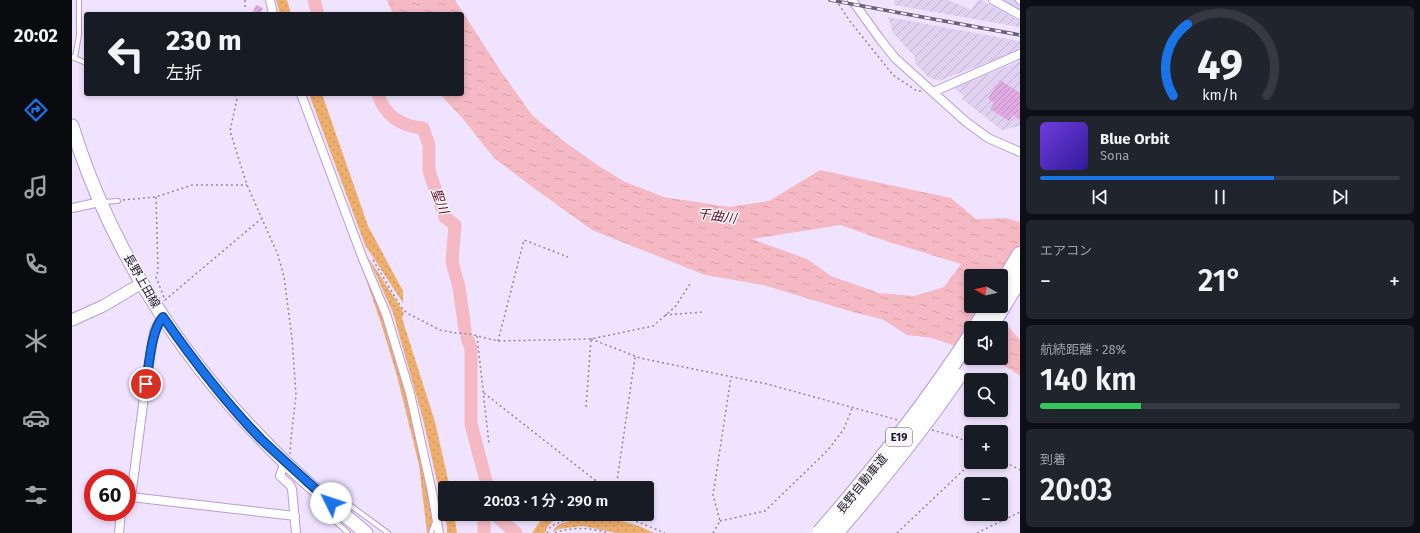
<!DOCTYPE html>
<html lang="ja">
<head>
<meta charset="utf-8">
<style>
  :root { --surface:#171b24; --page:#20242c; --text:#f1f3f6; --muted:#9ea1a6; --line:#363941; --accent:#1a73e8 }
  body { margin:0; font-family:"Fira Sans","Noto Sans JP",sans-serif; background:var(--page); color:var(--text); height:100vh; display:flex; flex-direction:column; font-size:15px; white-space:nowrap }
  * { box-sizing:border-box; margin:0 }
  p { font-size:13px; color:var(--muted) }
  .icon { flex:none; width:22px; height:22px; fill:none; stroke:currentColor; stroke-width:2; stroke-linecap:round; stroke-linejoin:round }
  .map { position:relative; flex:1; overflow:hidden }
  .panel { display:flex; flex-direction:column; gap:6px; padding:6px; background:#0d0f14; width:400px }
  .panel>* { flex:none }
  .guide { position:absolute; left:12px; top:12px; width:380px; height:84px; border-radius:4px; box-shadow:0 2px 6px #0003; background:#171b24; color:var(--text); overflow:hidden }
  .needle { width:26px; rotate:278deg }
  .tools { position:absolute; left:892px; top:269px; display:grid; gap:8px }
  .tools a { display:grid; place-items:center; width:44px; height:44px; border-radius:4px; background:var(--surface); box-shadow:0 2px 6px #0003; font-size:20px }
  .speed { position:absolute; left:12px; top:469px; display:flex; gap:8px; font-size:20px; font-weight:700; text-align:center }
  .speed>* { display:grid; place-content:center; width:52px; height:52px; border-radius:50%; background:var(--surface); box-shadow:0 2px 6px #0003; line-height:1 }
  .speed .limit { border:6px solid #d22; background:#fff; color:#111 }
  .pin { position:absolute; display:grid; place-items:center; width:34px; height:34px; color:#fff; margin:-17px; border:2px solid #fff; border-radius:50%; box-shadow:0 1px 4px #0007 }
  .me { position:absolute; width:44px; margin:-22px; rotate:311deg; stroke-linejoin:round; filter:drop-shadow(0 0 3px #0008) }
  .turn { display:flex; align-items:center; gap:14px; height:84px; padding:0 16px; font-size:18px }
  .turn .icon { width:52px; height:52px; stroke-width:2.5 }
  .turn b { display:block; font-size:28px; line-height:34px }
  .big { font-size:30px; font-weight:600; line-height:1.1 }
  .panel .widget { flex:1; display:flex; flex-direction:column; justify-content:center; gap:6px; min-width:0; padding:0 14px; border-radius:6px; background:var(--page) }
  .panel .dial { align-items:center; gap:0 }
  .dial svg { height:104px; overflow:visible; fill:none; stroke:var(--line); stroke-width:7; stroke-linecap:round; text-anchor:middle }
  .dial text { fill:var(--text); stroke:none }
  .song { display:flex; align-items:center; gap:12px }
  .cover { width:48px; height:48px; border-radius:6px; background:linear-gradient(135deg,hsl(260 70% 55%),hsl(250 70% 35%)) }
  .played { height:4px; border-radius:2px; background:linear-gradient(90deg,var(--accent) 65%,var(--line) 65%) }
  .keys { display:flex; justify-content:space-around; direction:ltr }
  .heat { display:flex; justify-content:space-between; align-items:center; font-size:22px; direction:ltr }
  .charge { height:6px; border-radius:3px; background:linear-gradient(90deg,#34c759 28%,var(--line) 0) }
  .trip { position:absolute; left:366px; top:481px; width:216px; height:40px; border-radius:4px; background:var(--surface); box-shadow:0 2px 6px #0003; font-weight:600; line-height:40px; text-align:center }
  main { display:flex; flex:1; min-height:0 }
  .tab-bar { display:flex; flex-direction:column; width:72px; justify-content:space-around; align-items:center; background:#090b0e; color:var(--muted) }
  .tab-bar .icon { width:28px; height:28px }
  .tab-bar .on { color:var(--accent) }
  .tab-bar b { font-size:18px; color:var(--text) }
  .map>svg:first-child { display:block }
  .built { fill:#dfd1ef }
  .industrial { fill:url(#industrial-furrows) }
  .grass { fill:url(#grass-dots) }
  .water { fill:url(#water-ripples); fill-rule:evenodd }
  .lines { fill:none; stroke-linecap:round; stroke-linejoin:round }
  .river { stroke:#f5b9c4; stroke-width:13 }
  .building { fill:url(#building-hatch) }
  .service-casing { stroke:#b99adc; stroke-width:6 }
  .minor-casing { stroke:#b99adc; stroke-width:10 }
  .tertiary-casing { stroke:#b99adc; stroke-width:13 }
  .primary-casing { stroke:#b99adc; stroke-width:15 }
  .motorway-casing { stroke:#b99adc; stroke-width:18 }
  .path { stroke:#9285a0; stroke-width:1.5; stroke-dasharray:2 3; stroke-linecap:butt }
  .service { stroke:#fff; stroke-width:4 }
  .minor { stroke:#fff; stroke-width:8 }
  .tertiary { stroke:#fff; stroke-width:11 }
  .primary { stroke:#fff; stroke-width:13 }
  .motorway { stroke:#fff; stroke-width:16 }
  .rail-casing { stroke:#6d607a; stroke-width:3.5 }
  .rail { stroke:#f6f6f6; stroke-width:2; stroke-dasharray:6; stroke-linecap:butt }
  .motorway-bridge-casing { stroke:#b99adc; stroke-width:18; stroke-linecap:butt }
  .motorway-bridge { stroke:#fff; stroke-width:16 }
  .route-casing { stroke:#114b97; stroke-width:10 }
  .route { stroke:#1a73e8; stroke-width:7 }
  .labels { text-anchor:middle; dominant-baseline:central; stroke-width:3; stroke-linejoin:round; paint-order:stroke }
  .shield { fill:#f6f6f6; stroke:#605768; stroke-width:1 }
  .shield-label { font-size:11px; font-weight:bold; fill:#1f132b }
  .street-label { font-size:12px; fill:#1f132b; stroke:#f6f6f6 }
  .water-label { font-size:13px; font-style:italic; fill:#640e2d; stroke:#f6f6f6 }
</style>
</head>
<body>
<main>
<nav class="tab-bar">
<b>20:02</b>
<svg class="icon on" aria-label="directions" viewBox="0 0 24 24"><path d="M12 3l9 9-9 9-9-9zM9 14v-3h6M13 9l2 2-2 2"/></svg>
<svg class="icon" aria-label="music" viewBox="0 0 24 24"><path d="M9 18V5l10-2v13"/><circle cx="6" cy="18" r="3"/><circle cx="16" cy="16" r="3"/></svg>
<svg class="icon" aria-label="phone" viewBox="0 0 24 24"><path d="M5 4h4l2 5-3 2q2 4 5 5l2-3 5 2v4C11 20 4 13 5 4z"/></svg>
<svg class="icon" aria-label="climate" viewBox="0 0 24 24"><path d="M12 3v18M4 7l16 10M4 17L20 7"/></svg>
<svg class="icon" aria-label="car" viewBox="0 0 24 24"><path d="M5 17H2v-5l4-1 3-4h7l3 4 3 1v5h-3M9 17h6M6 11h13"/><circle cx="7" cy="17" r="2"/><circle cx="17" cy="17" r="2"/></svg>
<svg class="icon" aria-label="filters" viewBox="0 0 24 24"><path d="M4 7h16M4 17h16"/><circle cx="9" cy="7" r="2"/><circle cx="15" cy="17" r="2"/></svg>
</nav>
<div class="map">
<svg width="948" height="533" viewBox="0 0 948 533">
  <defs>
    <pattern id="industrial-furrows" width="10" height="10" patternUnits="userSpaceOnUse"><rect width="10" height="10" fill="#dfd1ef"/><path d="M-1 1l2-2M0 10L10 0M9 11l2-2" fill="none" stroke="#bfb3cd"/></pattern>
    <pattern id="grass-dots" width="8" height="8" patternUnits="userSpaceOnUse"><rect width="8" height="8" fill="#eeae6e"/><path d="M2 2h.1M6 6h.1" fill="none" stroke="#cc955f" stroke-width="1.8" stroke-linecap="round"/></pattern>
    <pattern id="water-ripples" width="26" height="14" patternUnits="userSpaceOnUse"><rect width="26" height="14" fill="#f5b9c4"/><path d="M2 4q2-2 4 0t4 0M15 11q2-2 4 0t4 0" fill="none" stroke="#d29ea9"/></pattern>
    <pattern id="building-hatch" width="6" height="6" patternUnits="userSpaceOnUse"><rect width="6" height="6" fill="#e1aae2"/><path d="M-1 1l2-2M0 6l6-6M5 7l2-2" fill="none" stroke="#c191c2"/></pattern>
  </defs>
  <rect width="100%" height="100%" fill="#f0e3ff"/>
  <path class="built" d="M928,0H948V10Z"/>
  <path class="industrial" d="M822,0H876L899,10L906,0H909L948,21V27L822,5Z
    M816,17L948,41V50L867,81L856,77L843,63V57L821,33Z
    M948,61V126L930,130L890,99L892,96L882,88Z"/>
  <path class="grass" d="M204,0H215L219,14H208Z
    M237,94H250L296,226L331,291V303L293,245Z
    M274,221L310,310L331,378L349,451L361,516L358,533H355L347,465L325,376L310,326Z
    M296,257L332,313L330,318L363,422L378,488H373V514H382L385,533H375V526L351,419L321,313Z
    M474,514H542L541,516C526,516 487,512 477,525C475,527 474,530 473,533H460L471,517L470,516Z
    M507,520L549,521L567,526L582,533H544L511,526L487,529L481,532C484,522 498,521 507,520Z"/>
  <path class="water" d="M315,0H383L428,70L460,115L494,143L527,166L553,182L592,197L657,207L697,201L748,170L879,198L904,219L934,218L948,222V289L929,276L915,275L914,276H899V306H919L948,340V376L924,360L918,358H929V328H899V351L860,338L835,335L810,319L784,313L691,285L633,275L520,230L463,189L422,158L392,120L368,94H390V14H321ZM768,225L814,241L889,264L872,287L842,296L807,293L759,276L735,259L680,239Z"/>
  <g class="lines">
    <path class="river" d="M242,0L246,14
      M306,94C312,115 329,126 351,128L357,145V171L373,217L383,225L380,262L387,287L393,330
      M395,338L399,348V424L414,481L413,488
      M422,514L444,533
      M412,533V514"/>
  </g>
  <path class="building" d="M184,5L191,8L188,14H180Z
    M928,80L948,93V120L941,115L937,121L918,109L922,103L916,98Z"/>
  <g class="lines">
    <defs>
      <path id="service" d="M946,0L948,2
        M0,57L14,63
        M3,57L7,35V0
        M31,202L46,201
        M258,505L253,512L276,533
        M266,506L271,500L316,533
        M359,533L363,522"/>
      <path id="minor" d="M198,0L201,14
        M780,0L808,39L823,58L893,121L916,138L948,152
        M921,0L948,15
        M861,92L948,54
        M229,94L291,259L314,314L338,393L360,492L367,533
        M0,208L28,202
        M215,463L211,467L208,476L218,485L220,489L224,533
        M59,497L72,397L82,332L87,322L91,317
        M56,498L59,497L223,516
        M47,533L49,512"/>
      <path id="tertiary" d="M0,320L31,306L70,283"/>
      <path id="primary" d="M0,126C36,243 103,350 189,438C221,472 258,503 294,533"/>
      <path id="motorway" d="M929,287L948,255
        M904,328L918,306
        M917,328L948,277"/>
    </defs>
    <use href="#service" class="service-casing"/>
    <use href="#minor" class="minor-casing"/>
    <use href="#tertiary" class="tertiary-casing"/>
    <use href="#primary" class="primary-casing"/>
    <use href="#motorway" class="motorway-casing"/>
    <path class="path" d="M173,0V9
      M764,0L777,20L821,75L845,91H849
      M166,94L158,131L175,185L206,255L212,277L220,338L224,395L219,439L218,454
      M84,197L86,271L84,277L93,300L189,219
      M51,200L84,197L120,185H175
      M301,260L329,307L335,313L368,330L384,333L398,334L426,341L519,339L581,326L603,307L618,284
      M593,315L631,312
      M405,336L417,444
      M519,339L568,358L695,384L826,420
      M426,341L452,240L496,257
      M412,393L533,488
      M514,407L519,339
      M860,430L885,437L899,444
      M929,460L948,470
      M544,488L563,357
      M550,514L551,519
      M648,521L693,511L756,450L772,429L780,408
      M475,533L479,526L496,519L536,517L561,520L593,533
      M483,533C500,526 520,528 537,533
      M641,533L648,521L641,495L659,377
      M825,533L900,462
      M905,533L948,512"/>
    <use href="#service" class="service"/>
    <use href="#minor" class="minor"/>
    <use href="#tertiary" class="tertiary"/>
    <use href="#primary" class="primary"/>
    <use href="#motorway" class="motorway"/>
    <defs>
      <path id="rail" d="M758,0L948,35"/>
    </defs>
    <use href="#rail" class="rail-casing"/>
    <use href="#rail" class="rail"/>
    <defs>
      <path id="motorway-bridge" d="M748,533C803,470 854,405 899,336
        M763,533C806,483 848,432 885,377"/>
    </defs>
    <use href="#motorway-bridge" class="motorway-bridge-casing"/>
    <use href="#motorway-bridge" class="motorway-bridge"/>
  </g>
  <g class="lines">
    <defs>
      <path id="route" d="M74,384C77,366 79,330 91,317C121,360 153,402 189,439C212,461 236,482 259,503"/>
    </defs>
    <use href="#route" class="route-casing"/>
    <use href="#route" class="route"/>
  </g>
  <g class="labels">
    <rect class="shield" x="814" y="428" width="26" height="18" rx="3"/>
    <g class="shield-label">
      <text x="827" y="437">E19</text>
    </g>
    <g class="street-label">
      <text transform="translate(70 281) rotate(60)">長野上田線</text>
      <text transform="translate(790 484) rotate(-51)">長野自動車道</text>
    </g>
    <g class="water-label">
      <text transform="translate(368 201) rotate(69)">聖川</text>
      <text transform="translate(645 216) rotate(8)">千曲川</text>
    </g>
  </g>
</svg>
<div class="tools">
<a><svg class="needle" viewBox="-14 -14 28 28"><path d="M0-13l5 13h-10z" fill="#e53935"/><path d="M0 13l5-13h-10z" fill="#9ea1a6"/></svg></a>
<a><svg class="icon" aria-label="sound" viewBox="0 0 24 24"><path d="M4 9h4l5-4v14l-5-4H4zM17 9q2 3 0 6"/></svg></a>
<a><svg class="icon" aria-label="search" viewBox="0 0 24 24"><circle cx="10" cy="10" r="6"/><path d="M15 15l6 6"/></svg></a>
<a>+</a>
<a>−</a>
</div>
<div class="speed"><div class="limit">60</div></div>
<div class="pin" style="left:74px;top:384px;background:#d93025"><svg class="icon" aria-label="arrive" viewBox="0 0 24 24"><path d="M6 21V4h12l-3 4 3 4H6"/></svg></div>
<svg class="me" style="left:259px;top:503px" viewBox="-20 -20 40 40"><circle r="19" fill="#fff"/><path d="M0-13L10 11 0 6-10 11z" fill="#1a73e8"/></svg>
<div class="trip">20:03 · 1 分 · 290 m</div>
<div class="guide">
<div class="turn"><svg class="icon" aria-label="left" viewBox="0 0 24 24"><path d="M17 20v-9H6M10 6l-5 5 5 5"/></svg><div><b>230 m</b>左折</div></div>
</div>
</div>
<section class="panel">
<div class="widget dial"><svg viewBox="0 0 100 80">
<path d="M14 69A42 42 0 1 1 86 69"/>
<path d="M14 69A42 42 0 0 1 25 14" stroke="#1a73e8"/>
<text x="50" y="56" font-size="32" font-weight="700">49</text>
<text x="50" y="72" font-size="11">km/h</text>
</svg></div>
<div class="widget">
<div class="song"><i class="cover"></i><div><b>Blue Orbit</b><p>Sona</p></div></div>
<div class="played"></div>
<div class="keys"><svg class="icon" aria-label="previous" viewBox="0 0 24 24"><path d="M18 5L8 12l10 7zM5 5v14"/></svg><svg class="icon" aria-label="pause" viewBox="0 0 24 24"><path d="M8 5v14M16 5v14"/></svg><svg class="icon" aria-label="next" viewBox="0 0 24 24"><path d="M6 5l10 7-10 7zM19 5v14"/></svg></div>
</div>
<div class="widget"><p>エアコン</p>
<div class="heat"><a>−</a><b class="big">21°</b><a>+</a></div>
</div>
<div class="widget"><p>航続距離 · 28%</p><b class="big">140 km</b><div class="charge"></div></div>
<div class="widget"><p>到着</p><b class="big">20:03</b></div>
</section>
</main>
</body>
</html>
